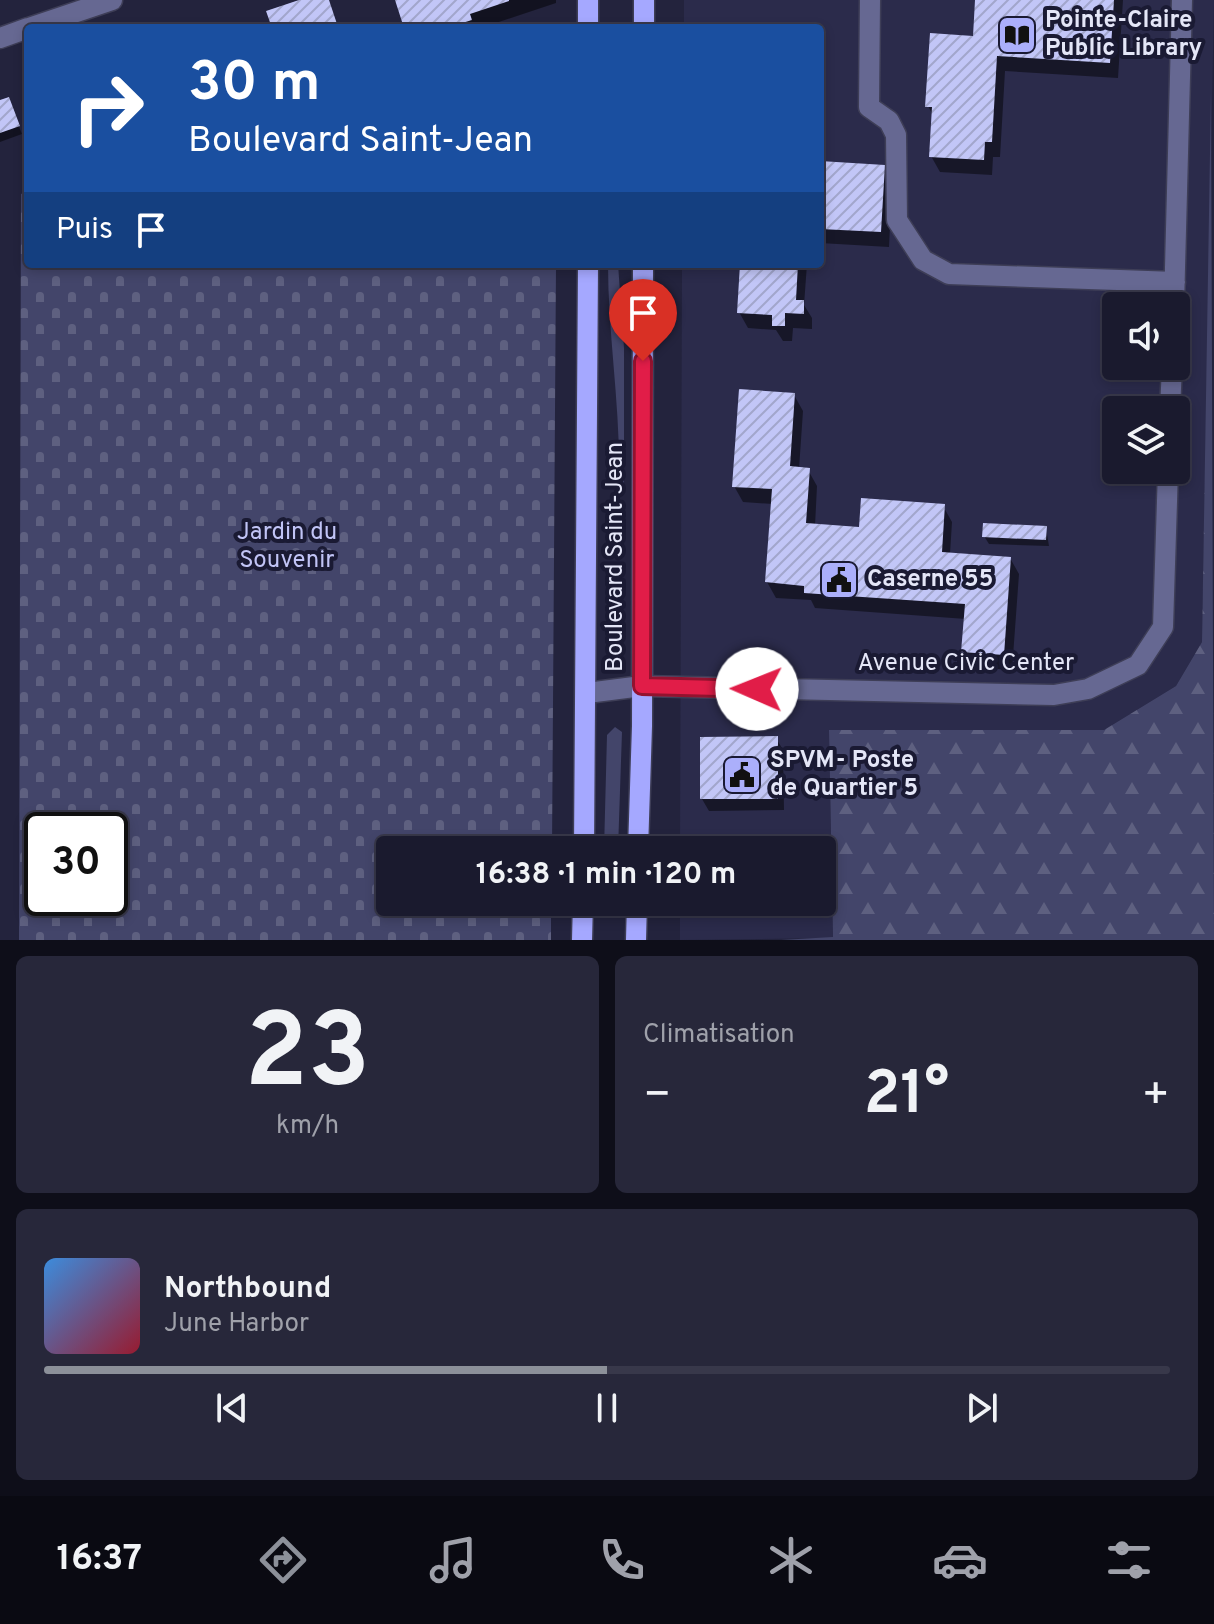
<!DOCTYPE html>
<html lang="fr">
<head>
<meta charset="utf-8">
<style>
  :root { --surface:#1a1a2e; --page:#27273a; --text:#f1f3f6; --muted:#9fa1aa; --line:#38384a; --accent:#8c9099 }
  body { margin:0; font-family:Overpass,sans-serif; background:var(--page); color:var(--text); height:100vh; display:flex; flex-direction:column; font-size:30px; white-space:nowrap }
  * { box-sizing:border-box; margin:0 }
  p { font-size:26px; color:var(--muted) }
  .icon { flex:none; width:44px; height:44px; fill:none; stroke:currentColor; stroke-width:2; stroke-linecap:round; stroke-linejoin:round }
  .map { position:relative; height:940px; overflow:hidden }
  .drawer { display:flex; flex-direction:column; gap:16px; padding:16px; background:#0e0e19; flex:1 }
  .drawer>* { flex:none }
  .banner { position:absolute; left:24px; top:24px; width:800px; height:244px; border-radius:8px; box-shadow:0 4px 12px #0003,0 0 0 2px var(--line); background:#1a4fa0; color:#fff; overflow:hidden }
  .fabs { position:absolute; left:1102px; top:292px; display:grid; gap:16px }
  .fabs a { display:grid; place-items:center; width:88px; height:88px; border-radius:8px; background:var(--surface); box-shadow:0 4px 12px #0003,0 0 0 2px var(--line); font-size:40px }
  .speed { position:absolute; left:24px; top:812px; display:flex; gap:16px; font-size:40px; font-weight:700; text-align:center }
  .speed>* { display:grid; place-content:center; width:104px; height:104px; border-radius:50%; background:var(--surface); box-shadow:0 4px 12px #0003,0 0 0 2px var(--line); line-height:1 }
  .speed .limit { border:4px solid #111; border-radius:12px; background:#fff; color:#111 }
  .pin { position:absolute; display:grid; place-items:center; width:68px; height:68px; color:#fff; margin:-82px -34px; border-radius:50% 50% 50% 0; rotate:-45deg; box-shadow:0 0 8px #0007 }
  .pin .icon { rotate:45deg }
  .me { position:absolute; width:88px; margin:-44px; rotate:271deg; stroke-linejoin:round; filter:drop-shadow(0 0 6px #0008) }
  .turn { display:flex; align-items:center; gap:28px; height:168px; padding:0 32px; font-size:36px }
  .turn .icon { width:104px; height:104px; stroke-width:2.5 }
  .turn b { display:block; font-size:56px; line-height:68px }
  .then { display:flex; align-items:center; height:76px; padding:0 32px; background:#0003; gap:16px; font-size:30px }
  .big { font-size:60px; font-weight:700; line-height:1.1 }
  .drawer .tile { flex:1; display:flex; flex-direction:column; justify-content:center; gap:12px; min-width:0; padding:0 28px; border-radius:12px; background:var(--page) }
  .drawer .dial { align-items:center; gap:0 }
  .dial b { font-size:104px; line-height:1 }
  .song { display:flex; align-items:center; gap:24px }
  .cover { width:96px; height:96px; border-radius:12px; background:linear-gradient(135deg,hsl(210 70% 55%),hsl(350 70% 35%)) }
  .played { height:8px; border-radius:4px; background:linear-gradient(90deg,var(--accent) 50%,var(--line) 50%) }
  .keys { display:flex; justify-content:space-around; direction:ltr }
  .heat { display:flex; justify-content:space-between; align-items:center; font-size:44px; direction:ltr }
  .drawer .tiles { flex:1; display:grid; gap:16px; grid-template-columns:1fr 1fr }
  .tile:last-child { grid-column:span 2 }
  .trip { position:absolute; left:376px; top:836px; width:460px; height:80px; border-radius:8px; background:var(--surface); box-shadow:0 4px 12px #0003,0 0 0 2px var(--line); font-weight:700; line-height:80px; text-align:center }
  .menu { display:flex; height:128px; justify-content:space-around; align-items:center; background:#0a0a12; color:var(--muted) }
  .menu .icon { width:56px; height:56px }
  .menu .active { color:var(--accent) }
  .menu b { font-size:36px; color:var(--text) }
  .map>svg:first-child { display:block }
  .built { fill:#2b2b4b; fill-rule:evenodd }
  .grass { fill:#43456a }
  .forest { fill:url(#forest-firs) }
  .cemetery { fill:url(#cemetery-stones); fill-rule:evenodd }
  .shadow { fill:#0007 }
  .building { fill:url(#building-hatch) }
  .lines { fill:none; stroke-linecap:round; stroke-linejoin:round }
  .minor-casing { stroke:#3e3e57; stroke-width:23 }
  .major-casing { stroke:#3e3e57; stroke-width:23 }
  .minor { stroke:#666892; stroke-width:20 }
  .major { stroke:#a5a8ff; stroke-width:20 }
  .route-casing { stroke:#92132f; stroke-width:20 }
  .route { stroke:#e11d48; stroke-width:14 }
  .labels { text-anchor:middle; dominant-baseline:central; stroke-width:8; stroke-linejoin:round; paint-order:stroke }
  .poi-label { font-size:24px; font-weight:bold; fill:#e4e6f7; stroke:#1a1a33; text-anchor:start }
  .park-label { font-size:24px; fill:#c1c4f6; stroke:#1a1a33 }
  .street-label { font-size:24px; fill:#e4e6f7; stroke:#1a1a33 }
</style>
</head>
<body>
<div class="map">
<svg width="1214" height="940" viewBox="0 0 1214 940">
  <defs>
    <pattern id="forest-firs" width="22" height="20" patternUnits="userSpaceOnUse" patternTransform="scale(2)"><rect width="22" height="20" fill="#43456a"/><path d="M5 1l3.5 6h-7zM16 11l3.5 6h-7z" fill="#5e6080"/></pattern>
    <pattern id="cemetery-stones" width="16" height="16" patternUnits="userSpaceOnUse" patternTransform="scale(2)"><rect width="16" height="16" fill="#43456a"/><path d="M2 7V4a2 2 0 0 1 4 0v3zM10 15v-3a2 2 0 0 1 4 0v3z" fill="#5e6080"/></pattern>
    <pattern id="building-hatch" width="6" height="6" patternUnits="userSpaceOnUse" patternTransform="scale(2)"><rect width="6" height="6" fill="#c2c6f7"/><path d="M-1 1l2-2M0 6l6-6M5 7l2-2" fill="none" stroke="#a2a6cc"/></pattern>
  </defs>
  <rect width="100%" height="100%" fill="#23233d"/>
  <path class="built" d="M684,0H1214L1202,642L1176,686L1104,730H829L833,938L680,940V902H822V850H680L682,264H820V28H684ZM1116,306H1176V366H1116ZM1116,410H1176V470H1116Z"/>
  <path class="grass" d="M608,264H618L624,348V483H619C621,410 608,337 608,264Z
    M615,727L622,732L618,850H604L607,735Z"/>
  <path class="forest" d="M1211,93L1214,940H781L833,937L829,730H1104L1176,686L1202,642Z"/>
  <path class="cemetery" d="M28,191V264H556L552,850H390V902H551V940H19L21,194ZM42,830H110V898H42Z"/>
  <path class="shadow" d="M397,0H556V3L481,28H407Z
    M977,0H1123L1118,78L1005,71L1000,157H993L992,175L940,172L931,156L934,117L928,106L975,38Z
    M239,22L242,28H222Z
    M8,99L22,134L0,142V101Z
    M820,163L883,167L892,183L889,247L820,243Z
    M742,264H807L804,305L812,318V329L793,328L792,341H783L776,330L748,328L739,312Z
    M794,395L803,411L799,469L808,470L817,486L815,526L861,529L943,506L952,522L950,554L1010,558L1019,574L1012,670L972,667L963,651L966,619L815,608L811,600L776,598L767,582L773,504L743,502L734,486Z
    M1046,528L1049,546L989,544L984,536Z
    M776,738L783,750L784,810L709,811L702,799Z"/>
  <path class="building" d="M299,0H329L337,24L327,28H272L266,11Z
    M395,0H509V1L470,14L472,20L446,28H404Z
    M975,0H1114L1110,63L997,56L992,142H985L984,160L929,157L932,107H925L930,33L973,36Z
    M9,97L20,126L0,133V100Z
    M820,161L885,165L881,232L820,229Z
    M740,264H798L796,300H804V314L785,313V326H772V315L737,313Z
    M739,389L795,393L790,466L810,468L806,523L859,527L861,498L945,504L942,552L1011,557L1004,655L961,652L965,604L804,593V586L765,582L772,489L732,487Z
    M983,523L1047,526L1046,540L982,537Z
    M778,736V799H700V737Z"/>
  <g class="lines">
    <defs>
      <path id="minor" d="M870,0L869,107L889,121L896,135L897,220L923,260L949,274L1175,282
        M29,28L112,0
        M0,38L28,28
        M1174,306L1182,0
        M1170,410L1172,366
        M587,693L642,686L1054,695L1088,689L1138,665L1163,627L1168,470"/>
      <path id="major" d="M644,0V28
        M588,28V0
        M584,850L588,264
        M638,850L642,726L643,264
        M582,940L583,902
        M636,940L637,902"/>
    </defs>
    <use href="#minor" class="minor-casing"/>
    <use href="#major" class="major-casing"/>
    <use href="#minor" class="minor"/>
    <use href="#major" class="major"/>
  </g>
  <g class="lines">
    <defs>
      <path id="route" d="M643,361L642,686L757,689"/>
    </defs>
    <use href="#route" class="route-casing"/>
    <use href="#route" class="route"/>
  </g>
  <defs>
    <symbol id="library-square" viewBox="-11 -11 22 22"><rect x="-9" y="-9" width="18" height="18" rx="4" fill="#abaffb" stroke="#1a1a33"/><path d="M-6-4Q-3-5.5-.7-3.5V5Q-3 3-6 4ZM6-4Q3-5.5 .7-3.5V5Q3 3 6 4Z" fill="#111"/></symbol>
    <symbol id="civic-square" viewBox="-11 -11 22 22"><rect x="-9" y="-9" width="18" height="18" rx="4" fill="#abaffb" stroke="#1a1a33"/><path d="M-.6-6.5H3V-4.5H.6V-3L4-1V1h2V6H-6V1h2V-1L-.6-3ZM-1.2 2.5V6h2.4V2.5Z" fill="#111"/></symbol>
  </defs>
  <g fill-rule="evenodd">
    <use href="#library-square" x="995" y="13" width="44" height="44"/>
    <use href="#civic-square" x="817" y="558" width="44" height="44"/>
    <use href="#civic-square" x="720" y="753" width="44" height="44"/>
  </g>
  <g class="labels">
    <g class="poi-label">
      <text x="1045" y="21">Pointe-Claire<tspan x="1045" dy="28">Public Library</tspan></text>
      <text x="867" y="580">Caserne 55</text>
      <text x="770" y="761">SPVM- Poste<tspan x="770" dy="28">de Quartier 5</tspan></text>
    </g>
    <g class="park-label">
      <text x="287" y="533">Jardin du<tspan x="287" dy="28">Souvenir</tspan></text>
    </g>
    <g class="street-label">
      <text transform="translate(616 557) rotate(-90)">Boulevard Saint-Jean</text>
      <text x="966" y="664">Avenue Civic Center</text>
    </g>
  </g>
</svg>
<div class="fabs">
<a><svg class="icon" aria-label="sound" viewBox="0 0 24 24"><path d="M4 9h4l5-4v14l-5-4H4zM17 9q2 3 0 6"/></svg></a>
<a><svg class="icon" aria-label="layers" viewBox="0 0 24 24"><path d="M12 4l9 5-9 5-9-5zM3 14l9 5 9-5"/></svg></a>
</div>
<div class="speed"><div class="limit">30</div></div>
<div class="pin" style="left:643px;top:361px;background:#d93025"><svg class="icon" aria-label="arrive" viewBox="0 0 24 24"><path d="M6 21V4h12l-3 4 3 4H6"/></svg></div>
<svg class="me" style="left:757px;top:689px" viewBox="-20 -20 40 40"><circle r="19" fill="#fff"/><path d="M0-13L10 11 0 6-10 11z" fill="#e11d48"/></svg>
<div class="trip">16:38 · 1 min · 120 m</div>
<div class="banner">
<div class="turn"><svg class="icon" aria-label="right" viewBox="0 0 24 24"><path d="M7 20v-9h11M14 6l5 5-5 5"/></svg><div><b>30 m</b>Boulevard Saint-Jean</div></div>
<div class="then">Puis<svg class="icon" aria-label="arrive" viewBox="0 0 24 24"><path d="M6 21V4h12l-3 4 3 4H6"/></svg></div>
</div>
</div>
<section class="drawer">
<div class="tiles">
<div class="tile dial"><b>23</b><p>km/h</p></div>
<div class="tile"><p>Climatisation</p>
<div class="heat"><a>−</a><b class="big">21°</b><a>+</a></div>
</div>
<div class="tile">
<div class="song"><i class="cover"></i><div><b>Northbound</b><p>June Harbor</p></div></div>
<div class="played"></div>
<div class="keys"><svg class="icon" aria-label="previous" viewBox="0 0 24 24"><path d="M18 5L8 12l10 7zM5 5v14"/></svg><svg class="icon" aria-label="pause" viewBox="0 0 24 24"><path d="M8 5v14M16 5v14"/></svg><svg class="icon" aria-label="next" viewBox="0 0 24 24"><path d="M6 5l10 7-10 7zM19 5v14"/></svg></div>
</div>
</div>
</section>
<nav class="menu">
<b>16:37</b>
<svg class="icon active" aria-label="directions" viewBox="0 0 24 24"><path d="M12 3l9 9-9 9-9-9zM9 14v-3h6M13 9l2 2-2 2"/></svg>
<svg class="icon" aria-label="music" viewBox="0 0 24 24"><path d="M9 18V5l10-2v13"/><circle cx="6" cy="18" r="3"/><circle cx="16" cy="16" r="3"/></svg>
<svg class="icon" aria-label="phone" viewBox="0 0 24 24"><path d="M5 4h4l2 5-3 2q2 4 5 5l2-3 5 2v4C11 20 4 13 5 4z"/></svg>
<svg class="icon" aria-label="climate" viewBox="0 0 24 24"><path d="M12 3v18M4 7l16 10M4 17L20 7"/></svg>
<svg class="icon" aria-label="car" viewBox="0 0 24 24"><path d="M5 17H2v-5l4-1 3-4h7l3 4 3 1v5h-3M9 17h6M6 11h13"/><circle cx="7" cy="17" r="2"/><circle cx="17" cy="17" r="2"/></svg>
<svg class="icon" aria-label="filters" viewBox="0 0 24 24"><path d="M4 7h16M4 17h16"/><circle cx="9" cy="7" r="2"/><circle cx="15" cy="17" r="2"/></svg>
</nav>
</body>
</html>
